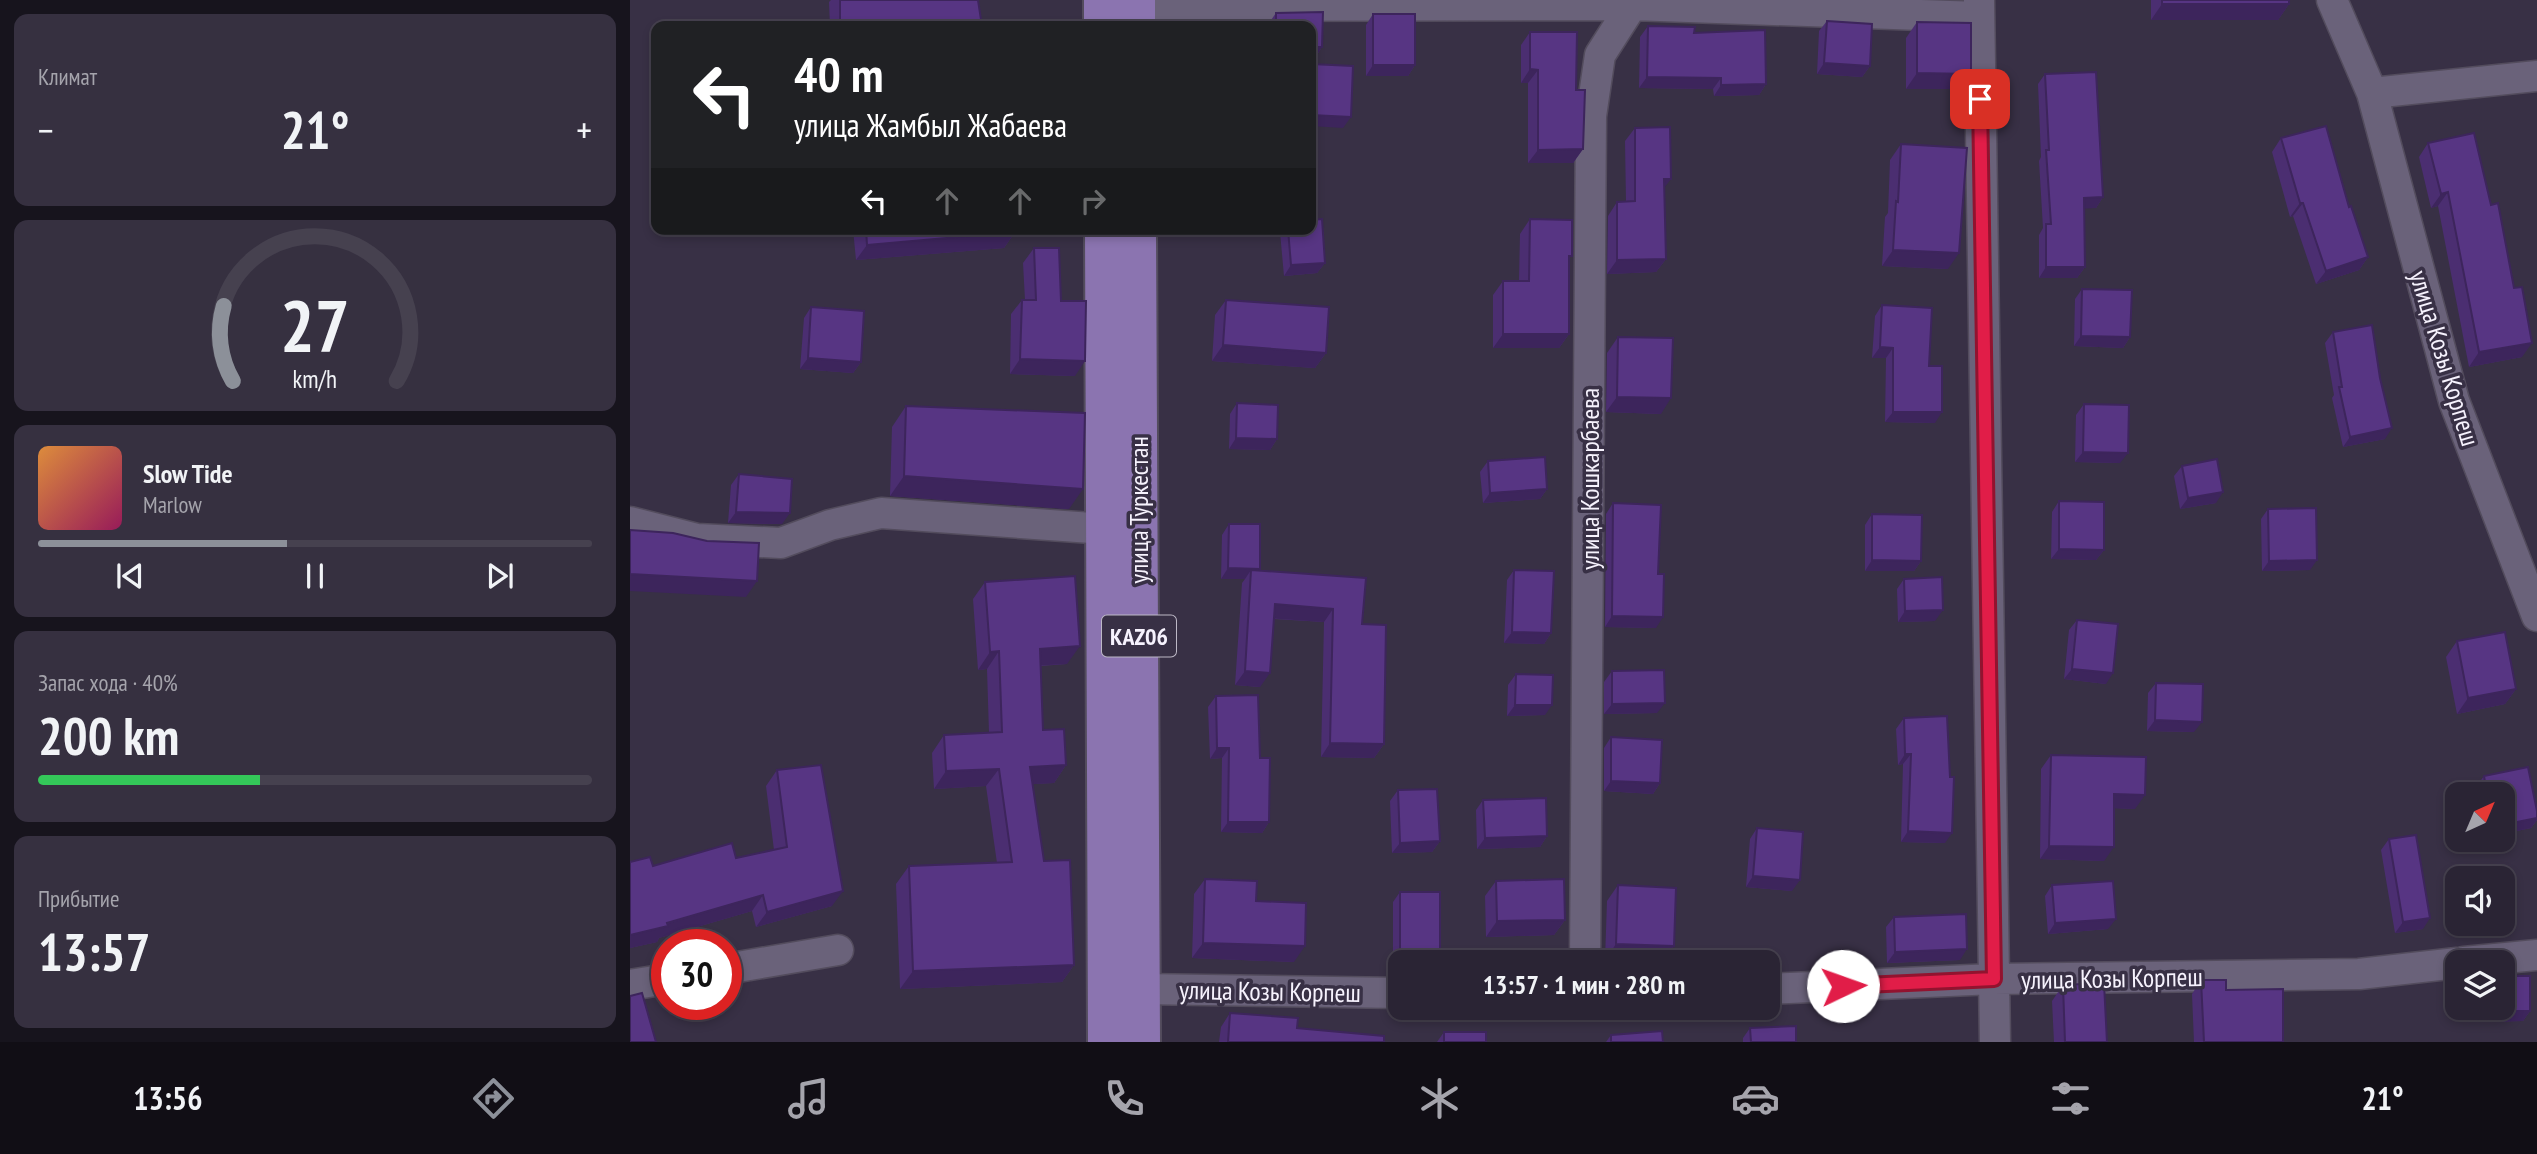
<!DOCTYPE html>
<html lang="ru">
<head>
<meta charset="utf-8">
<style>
  :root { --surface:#2a2434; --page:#363040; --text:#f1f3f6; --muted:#a5a4ac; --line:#46414f; --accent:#8c9099 }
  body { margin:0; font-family:"PT Sans Narrow",sans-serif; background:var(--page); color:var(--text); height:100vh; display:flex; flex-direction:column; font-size:26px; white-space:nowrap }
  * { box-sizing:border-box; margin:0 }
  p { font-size:23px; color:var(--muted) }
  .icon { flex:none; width:38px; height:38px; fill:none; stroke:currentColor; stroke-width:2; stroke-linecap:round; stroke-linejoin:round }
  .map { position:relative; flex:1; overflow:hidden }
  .sheet { display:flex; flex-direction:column; gap:14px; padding:14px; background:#17141d; width:630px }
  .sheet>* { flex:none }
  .guide { position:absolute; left:21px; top:21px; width:665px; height:214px; border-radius:14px; box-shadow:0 4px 10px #0003,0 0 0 2px var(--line); background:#202124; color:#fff; overflow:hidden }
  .needle { width:46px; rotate:44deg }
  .fabs { position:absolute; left:1815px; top:782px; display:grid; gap:14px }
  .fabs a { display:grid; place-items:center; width:70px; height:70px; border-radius:14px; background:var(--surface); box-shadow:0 4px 10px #0003,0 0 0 2px var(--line); font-size:35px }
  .speed { position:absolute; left:21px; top:929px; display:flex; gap:14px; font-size:35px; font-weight:700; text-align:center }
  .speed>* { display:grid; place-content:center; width:91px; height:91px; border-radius:50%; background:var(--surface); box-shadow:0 4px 10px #0003,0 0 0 2px var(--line); line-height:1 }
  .speed .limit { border:10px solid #d22; background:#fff; color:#111 }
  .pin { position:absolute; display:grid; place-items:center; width:60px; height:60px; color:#fff; margin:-30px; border-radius:14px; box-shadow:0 4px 10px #0006 }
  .me { position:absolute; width:77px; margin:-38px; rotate:87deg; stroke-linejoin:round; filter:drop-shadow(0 0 5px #0008) }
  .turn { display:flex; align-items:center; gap:24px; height:147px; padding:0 28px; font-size:32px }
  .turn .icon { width:91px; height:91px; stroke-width:2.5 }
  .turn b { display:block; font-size:49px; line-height:60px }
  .lanes { display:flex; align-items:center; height:66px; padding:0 28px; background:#0003; justify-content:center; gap:35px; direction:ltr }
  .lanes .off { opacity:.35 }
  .big { font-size:52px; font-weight:700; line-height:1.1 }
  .sheet .tile { flex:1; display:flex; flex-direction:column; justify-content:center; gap:10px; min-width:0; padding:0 24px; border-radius:14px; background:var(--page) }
  .sheet .dial { align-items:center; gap:0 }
  .dial svg { height:182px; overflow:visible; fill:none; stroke:var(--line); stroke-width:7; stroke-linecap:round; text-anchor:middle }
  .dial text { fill:var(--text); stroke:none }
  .song { display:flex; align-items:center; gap:21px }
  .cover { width:84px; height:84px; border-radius:10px; background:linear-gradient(135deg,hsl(30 70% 55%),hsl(330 70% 35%)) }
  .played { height:7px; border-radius:4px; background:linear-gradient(90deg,var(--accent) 45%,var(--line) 45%) }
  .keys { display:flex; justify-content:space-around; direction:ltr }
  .heat { display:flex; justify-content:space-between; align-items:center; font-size:38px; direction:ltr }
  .charge { height:10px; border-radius:5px; background:linear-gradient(90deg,#34c759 40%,var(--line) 0) }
  .trip { position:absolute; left:758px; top:950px; width:392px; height:70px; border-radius:14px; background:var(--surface); box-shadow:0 4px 10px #0003,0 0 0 2px var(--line); font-weight:700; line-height:70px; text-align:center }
  .menu { display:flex; height:112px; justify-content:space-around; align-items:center; background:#110e15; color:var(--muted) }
  .menu .icon { width:49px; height:49px }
  .menu .current { color:var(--accent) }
  .menu b { font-size:32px; color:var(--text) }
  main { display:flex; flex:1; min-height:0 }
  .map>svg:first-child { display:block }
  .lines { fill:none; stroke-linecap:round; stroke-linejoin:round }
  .minor-casing { stroke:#534c5d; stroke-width:33 }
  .trunk-casing { stroke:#534c5d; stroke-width:42 }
  .minor { stroke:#6a627a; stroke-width:30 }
  .trunk { stroke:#8b74b0; stroke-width:38 }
  .wall { fill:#4b2e71 }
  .shaded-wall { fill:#3d255c }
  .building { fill:#573583; stroke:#3d255c; stroke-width:2 }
  .route-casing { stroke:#92132f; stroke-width:18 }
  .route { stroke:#e11d48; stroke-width:12 }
  .labels { text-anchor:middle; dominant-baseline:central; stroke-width:7; stroke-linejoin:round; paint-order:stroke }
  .shield { fill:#383045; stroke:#bdb8c6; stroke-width:2 }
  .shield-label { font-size:24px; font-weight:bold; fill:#f6f2fd }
  .street-label { font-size:26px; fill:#f6f2fd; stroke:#383045 }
</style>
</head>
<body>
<main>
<section class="sheet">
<div class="tile"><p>Климат</p>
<div class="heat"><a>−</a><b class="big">21°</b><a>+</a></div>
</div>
<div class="tile dial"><svg viewBox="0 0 100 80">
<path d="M14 69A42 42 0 1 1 86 69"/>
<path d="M14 69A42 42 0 0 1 10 36" stroke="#8c9099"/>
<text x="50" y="56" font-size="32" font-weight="700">27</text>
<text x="50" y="72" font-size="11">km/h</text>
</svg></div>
<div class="tile">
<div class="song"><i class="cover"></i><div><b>Slow Tide</b><p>Marlow</p></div></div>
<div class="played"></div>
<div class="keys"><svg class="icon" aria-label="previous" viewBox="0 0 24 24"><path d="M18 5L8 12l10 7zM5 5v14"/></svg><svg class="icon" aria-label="pause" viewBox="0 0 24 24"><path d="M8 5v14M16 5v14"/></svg><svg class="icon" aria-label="next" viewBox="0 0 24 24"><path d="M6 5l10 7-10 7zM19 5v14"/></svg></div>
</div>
<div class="tile"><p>Запас хода · 40%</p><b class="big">200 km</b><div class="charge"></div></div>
<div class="tile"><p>Прибытие</p><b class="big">13:57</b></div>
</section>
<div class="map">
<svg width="1907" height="1042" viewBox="0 0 1907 1042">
  <rect width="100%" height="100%" fill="#383045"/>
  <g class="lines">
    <defs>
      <path id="minor" d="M1349,0L1365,1042
        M1702,0L1742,93L1824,401L1907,616
        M506,6L1002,5L1349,17
        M1742,93L1907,76
        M0,522L67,539L151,543L200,525L251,513L476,529
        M955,962L961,116L970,55L1002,5
        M1834,962L1907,955
        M96,969L208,950
        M0,985L37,979
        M511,989L770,993
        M1138,989L1364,979L1729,974L1827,963"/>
      <path id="trunk" d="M473,0V26
        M506,0V26
        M474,229L477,1042
        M507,229L511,1042"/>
    </defs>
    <use href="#minor" class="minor-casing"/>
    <use href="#trunk" class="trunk-casing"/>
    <use href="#minor" class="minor"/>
    <use href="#trunk" class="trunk"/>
  </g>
  <path class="wall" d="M201,0H348L352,26H200L199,2Z
    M1521,0H1659V4L1648,20H1521Z
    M693,12L692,47L685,58H681V26H639V23L646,13Z
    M743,14L785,65L778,76H736V25Z
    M1197,21L1240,66L1232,77L1187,74L1189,31Z
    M1287,22L1330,89H1276V38Z
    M1018,26L1064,33L1136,84L1129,95L1084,96L1083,89L1009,88L1010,37Z
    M900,32L946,90L953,149L943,163H898V83H891V45Z
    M1415,74L1473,197L1466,208H1454L1455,267L1447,278H1409V235L1413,228L1409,161L1411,157L1408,84Z
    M1005,128L1034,188L1036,259L1026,272L977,274L978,216L987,202H996L995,141Z
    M1651,138L1738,257L1729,270L1686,284L1663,216L1660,217L1642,152Z
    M1798,143L1861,205L1884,288L1892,357L1839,367L1808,206L1801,208L1789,157Z
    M1271,144L1318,269L1252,266L1255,217L1258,213L1260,160Z
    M900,219L939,260V334L929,348H863V295L873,281H889L890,234Z
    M223,229H385V232L374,248L226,260Z
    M652,229H681L695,263L687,273L654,276L650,232Z
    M404,248L431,301L445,376L380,374L381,314L392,300H395L393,263Z
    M1452,289L1500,337L1493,348L1444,346L1445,299Z
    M596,300L696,353L685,368L582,361L585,315Z
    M1252,305L1305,423L1255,422L1256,358H1242L1245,316Z
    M181,307L231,362L223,373L170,369L174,318Z
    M1703,332L1755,439L1713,447L1702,398L1704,395L1695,343Z
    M988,337L1031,414L976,412L977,353Z
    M607,403L647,439L640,450L599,449L600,414Z
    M1454,404L1490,463L1445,462L1446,415Z
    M276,406L439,509L260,496L262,427Z
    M858,461L917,489L910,499L853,503L850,472Z
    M1552,466L1586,503L1550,509L1544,476Z
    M109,474L152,524L98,523L101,485Z
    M1429,501L1474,550L1466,560L1421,559L1422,512Z
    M983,503L1028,574L1026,628L975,627L976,514Z
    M1638,509L1680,570L1632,571L1631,519Z
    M1242,514L1291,561L1284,571H1235V525Z
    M599,524L629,570L732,624L754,744L744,758L691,757L694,622L644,619L630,687L605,685L612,583L615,579H591L592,535Z
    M884,570L921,633L914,644L874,643L877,580Z
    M1274,579L1305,621L1268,622L1267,589Z
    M355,582L437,664L410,666L413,730L436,765L424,783L402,784L414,861L444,965L432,982L270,989L266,884L279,866L367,863L356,786L304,789L302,753L314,735L359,733L357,669L348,670L343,599Z
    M1447,620L1476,684L1434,679L1439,630Z
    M1827,641L1886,689L1875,704L1827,714L1816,657Z
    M982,671L1027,713L974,714V682Z
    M886,674L915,715L877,716L878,685Z
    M1526,683L1564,732L1517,731L1518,693Z
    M586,696L639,822L632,833L591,832L592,758L580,759L578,707Z
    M1274,718L1315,843L1271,842L1273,764L1268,765L1266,729Z
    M981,737L1030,783L1023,794L974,791V748Z
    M1421,755L1505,809L1484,808L1474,861L1410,859L1411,769Z
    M1898,767L1907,811V820L1901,828L1872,834V794H1848L1846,787L1854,776Z
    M147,770L202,906L126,927L122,911L29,938L27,942L0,948V862L23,866L106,858L144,850L136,786Z
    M768,790L810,841L802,852L762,853L760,801Z
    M853,800L917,836L910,847L847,849L846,810Z
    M1127,828L1162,891L1116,887L1120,839Z
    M1759,839L1793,929L1765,933L1751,850Z
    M575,879L626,901L664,962L562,958L564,894Z
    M866,881L935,920L924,935L856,937L855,896Z
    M988,885L1044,946L1033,962L975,960L977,901Z
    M1422,885L1478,929L1418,934L1415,896Z
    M770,892L803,962H763V902Z
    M1264,917L1330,960L1257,963L1256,927Z
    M1571,980L1596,990L1653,1042H1564L1562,994Z
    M1433,985L1477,1042H1424L1422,1001Z
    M1850,1008H1872L1900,1011L1893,1021L1850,1022Z
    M600,1013L667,1028L754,1042H589L591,1027Z
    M1120,1028L1166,1042H1113V1038Z
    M814,1032L856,1042H807Z
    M981,1035L1033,1042H976Z"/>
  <path class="shaded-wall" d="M1532,4H1659L1648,20H1521Z
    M681,47H692L685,58H681Z
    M1194,63L1240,66L1232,77L1187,74Z
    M743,65H785L778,76H736Z
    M900,69L908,70L898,83H891Z
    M1287,73L1341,74L1330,89H1276Z
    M1017,77L1091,78L1083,89L1009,88Z
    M1136,84L1129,95L1084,96L1091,85Z
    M681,115L721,117L713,128L681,126Z
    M953,149L943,163H898L908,150Z
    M1034,179H1041L1031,192Z
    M1818,192L1808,206L1801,208L1811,194Z
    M1473,197L1466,208L1447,209L1454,198Z
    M1670,203H1673L1663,216L1660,217Z
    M385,232L374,248L226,260L237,245Z
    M1263,250L1329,253L1318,269L1252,266Z
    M1738,257L1729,270L1686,284L1696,271Z
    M1036,259L1026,272L977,274L987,260Z
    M695,263L687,273L654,276L661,265Z
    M1416,267H1455L1447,278H1409Z
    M873,334H939L929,348H863Z
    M1451,336L1500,337L1493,348L1444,346Z
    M1902,343L1892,357L1839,367L1849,352Z
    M593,345L696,353L685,368L582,361Z
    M1250,347L1263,348L1256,358H1242Z
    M178,358L231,362L223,373L170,369Z
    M390,359L455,361L445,376L380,374Z
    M987,397L1041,398L1031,414L976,412Z
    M1263,412H1312L1305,423L1255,422Z
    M1762,428L1755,439L1713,447L1720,437Z
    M606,438L647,439L640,450L599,449Z
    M1453,452L1498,453L1490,463L1445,462Z
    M274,476L453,489L439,509L260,496Z
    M917,489L910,499L853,503L860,493Z
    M1593,492L1586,503L1550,509L1558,498Z
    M106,512L160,513L152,524L98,523Z
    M1429,549L1474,550L1466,560L1421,559Z
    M1242,560L1291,561L1284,571H1235Z
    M1687,560L1680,570L1632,571L1639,561Z
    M598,568L630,569L622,579L621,570L615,579H591Z
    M0,574L127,581L116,597L0,591Z
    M645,604L703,609L694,622L635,618Z
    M1313,610L1305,621L1268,622L1275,611Z
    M982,616L1033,617L1026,628L975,627Z
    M882,632L921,633L914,644L874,643Z
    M450,646L437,664L397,666L410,649Z
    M369,651L357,669L348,670L360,652Z
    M1442,669L1483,673L1476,684L1434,679Z
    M615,671L640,673L630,687L605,685Z
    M1886,689L1875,704L1827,714L1838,698Z
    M1035,703L1027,713L974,714L982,704Z
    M885,705H922L915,715L877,716Z
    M1525,720L1572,722L1564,732L1517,731Z
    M700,743L754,744L744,758L691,757Z
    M587,748H599L592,758L580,759Z
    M1275,754H1281L1273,764L1268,765Z
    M436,765L424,783L387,785L400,767Z
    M369,769L356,786L304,789L316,771Z
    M981,781L1030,783L1023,794L974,791Z
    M1484,794L1515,795L1505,809L1475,808Z
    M1907,818V820L1901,828L1872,834V825Z
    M598,822H639L632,833L591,832Z
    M1278,831L1322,833L1315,843L1271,842Z
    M917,836L910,847L847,849L855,838Z
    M810,841L802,852L762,853L770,843Z
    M1419,846L1484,847L1474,861L1410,859Z
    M1123,876L1170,880L1162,891L1116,887Z
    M213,891L202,906L126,927L137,912Z
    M133,895L122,911L29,938L27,942L0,948V935Z
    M1800,918L1793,929L1765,933L1773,922Z
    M1486,919L1478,929L1418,934L1425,923Z
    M935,920L924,935L856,937L867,921Z
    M573,943L675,946L664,962L562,958Z
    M986,944L1044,946L1033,962L975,960Z
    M1337,949L1330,960L1257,963L1265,952Z
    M770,952H810L803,962H763Z
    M444,965L432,982L270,989L283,971Z
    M1858,1011H1900L1893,1021L1850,1022Z"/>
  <path class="building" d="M210,0H348L352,26H210Z
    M1532,0H1659V4H1532Z
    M693,12L692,47H681V26H646V13Z
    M743,14H785V65H743Z
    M1197,21L1242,24L1240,66L1194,63Z
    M1287,22L1341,23V74L1287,73Z
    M1018,26L1065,27L1064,33L1135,30L1136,84L1091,85V78L1017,77Z
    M900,32H947L946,90H955L953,149L908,150V70L900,69Z
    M681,64L723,66L721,117L681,115Z
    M1466,72L1473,197L1454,198L1455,267H1416V224H1421L1416,150H1419L1415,74Z
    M1696,126L1719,207L1721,206L1738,257L1696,271L1673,203H1670L1651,138Z
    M1040,127L1041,179H1034L1036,259L987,260V202L1005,201V128Z
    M1844,133L1861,205L1868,203L1884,288L1892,287L1902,343L1849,352L1818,192L1811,194L1798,143Z
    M1271,144L1337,148L1329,253L1263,250L1266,201L1268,202Z
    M692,219L695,263L661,265L658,229H681V220Z
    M900,219L942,220V256H939V334H873V281H899Z
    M236,229H385V232L237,245Z
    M404,248H429L431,301H456L455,361L390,359L392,300H406Z
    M1452,289L1502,290L1500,337L1451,336Z
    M596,300L699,307L696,353L593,345Z
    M1252,305L1302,308L1299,366H1312V412H1263V348L1250,347Z
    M181,307L234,311L231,362L178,358Z
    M1742,325L1750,378L1762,428L1720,437L1709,387H1712L1703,332Z
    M988,337L1043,338L1041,398L987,397Z
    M607,403L648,405L647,439L606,438Z
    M1454,404L1499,405L1498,453L1453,452Z
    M276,406L455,413L453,489L274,476Z
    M915,457L917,489L860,493L858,461Z
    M1587,459L1593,492L1558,498L1552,466Z
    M109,474L162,479L160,513L106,512Z
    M1429,501L1474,502V550L1429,549Z
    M983,503L1031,505L1028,574H1034L1033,617L982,616Z
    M1686,508L1687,560L1639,561L1638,509Z
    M1242,514L1292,515L1291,561L1242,560Z
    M599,524H630V569L598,568Z
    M0,530L43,533L77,541L129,543L127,581L0,574Z
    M621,570L736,578L732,624L756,625L754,744L700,743L703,609L645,604L640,673L615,671Z
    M884,570L924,571L921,633L882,632Z
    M445,576L450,646L410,649L413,730L434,729L436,765L400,767L414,861L440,860L444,965L283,971L279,866L382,862L369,769L316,771L314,735L372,732L369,651L360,652L355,582Z
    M1312,577L1313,610L1275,611L1274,579Z
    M1447,620L1488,624L1483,673L1442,669Z
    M1875,632L1886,689L1838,698L1827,641Z
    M1034,670L1035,703L982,704V671Z
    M886,674L923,675L922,705H885Z
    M1526,683L1573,684L1572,722L1525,720Z
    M628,695L630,758H640L639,822H598L599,748H587L586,696Z
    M1317,716L1320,777H1324L1322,833L1278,831L1281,754H1275L1274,718Z
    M981,737L1032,740L1030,783L981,781Z
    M1421,755L1516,757L1515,795L1484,794V847L1419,846Z
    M191,765L213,891L137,912L133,895L37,923L38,926L0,935V862L20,857L23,866L102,843L106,858L157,847L147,770Z
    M1898,767L1907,811V818L1872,825V794H1857L1854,776Z
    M807,789L810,841L770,843L768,790Z
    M916,798L917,836L855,838L853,800Z
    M1127,828L1173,832L1170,880L1123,876Z
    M1786,835L1800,918L1773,922L1759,839Z
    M575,879L627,881L626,901L676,903L675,946L573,943Z
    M934,879L935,920L867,921L866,881Z
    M1483,881L1486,919L1425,923L1422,885Z
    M988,885L1046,888L1044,946L986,944Z
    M770,892H810V952H770Z
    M1336,914L1337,949L1265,952L1264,917Z
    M1872,976H1900V1011H1858V1008H1872Z
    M1571,980H1596V990L1653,989V1042H1574Z
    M1474,983L1477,1042H1435L1433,985Z
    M12,993L26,1042H0V996Z
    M600,1013L668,1018L667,1028L754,1036V1042H598Z
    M1166,1026V1042H1121L1120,1028Z
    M1032,1031L1033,1042H981V1035Z
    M814,1032H856V1042H814Z"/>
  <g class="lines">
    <defs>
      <path id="route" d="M1213,986L1364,979L1350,99"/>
    </defs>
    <use href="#route" class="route-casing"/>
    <use href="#route" class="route"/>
  </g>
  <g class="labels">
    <rect class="shield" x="472" y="615.5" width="74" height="41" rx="5"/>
    <g class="shield-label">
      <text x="509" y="636">KАZ06</text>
    </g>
    <g class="street-label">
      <text transform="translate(1815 358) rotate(73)">улица Козы Корпеш</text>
      <text transform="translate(959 479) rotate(-90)">улица Кошкарбаева</text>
      <text transform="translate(508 510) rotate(-90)">улица Туркестан</text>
      <text transform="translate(1482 978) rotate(-1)">улица Козы Корпеш</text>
      <text transform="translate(640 991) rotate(1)">улица Козы Корпеш</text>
    </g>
  </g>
</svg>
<div class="fabs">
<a><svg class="needle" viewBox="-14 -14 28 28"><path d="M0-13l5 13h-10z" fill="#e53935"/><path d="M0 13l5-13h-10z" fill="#a5a4ac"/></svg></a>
<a><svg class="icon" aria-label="sound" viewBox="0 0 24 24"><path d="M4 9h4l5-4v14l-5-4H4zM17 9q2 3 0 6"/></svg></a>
<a><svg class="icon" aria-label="layers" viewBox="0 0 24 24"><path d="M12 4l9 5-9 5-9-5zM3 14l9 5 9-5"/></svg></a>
</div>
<div class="speed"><div class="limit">30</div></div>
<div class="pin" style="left:1350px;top:99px;background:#d93025"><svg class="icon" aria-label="arrive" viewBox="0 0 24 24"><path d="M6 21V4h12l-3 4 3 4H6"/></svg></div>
<svg class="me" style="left:1213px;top:986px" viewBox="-20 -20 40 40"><circle r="19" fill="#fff"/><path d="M0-13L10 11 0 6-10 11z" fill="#e11d48"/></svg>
<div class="trip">13:57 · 1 мин · 280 m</div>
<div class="guide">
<div class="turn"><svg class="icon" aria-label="left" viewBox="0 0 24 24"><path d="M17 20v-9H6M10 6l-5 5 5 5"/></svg><div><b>40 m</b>улица Жамбыл Жабаева</div></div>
<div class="lanes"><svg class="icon" aria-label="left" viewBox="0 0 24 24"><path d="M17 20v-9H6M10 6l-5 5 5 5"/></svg><svg class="icon off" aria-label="ahead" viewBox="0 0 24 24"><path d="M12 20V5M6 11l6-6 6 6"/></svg><svg class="icon off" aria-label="ahead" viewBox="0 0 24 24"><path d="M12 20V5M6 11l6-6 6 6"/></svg><svg class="icon off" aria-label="right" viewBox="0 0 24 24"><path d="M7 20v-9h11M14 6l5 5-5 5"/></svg></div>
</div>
</div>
</main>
<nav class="menu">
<b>13:56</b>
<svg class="icon current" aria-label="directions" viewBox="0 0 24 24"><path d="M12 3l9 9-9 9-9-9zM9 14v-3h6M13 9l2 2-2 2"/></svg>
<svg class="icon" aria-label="music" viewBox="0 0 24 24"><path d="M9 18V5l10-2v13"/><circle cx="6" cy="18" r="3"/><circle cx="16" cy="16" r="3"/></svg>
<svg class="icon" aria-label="phone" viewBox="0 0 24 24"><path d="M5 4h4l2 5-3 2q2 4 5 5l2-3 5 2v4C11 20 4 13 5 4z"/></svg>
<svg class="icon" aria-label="climate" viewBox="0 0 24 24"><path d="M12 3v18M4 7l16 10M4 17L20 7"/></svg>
<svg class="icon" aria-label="car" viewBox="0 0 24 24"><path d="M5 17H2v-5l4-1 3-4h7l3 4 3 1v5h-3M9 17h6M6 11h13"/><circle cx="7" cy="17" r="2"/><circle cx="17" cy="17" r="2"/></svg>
<svg class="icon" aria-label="filters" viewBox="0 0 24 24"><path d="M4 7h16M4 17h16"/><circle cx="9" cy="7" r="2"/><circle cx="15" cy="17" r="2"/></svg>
<b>21°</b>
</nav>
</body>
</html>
